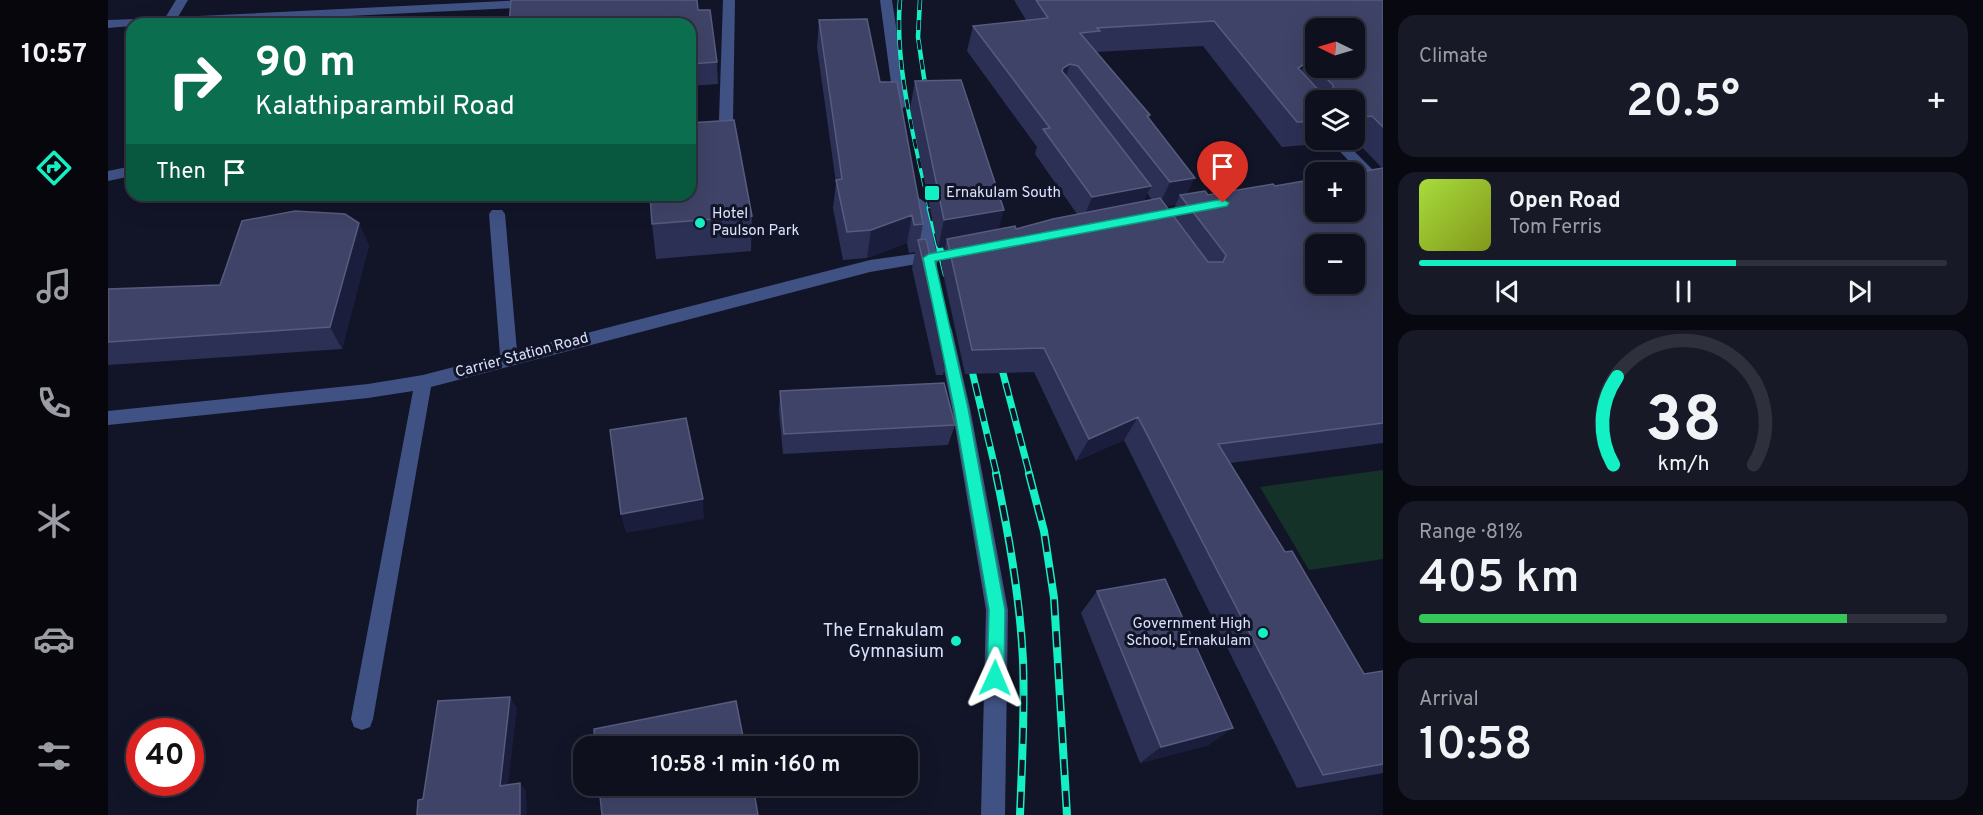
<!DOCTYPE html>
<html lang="en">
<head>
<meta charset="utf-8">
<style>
  :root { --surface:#0e101e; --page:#171927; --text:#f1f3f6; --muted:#9b9da4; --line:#2e303c; --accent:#13f1c4 }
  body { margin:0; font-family:Overpass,sans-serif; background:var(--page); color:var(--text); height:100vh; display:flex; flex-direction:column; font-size:22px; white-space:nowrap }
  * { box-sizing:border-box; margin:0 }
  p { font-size:20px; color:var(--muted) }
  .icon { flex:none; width:33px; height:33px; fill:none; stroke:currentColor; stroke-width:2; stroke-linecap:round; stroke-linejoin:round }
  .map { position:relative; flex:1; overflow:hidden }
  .drawer { display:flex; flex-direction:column; gap:15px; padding:15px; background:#080910; width:600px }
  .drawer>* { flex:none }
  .guide { position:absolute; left:18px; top:18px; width:570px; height:183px; border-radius:18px; box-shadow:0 6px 24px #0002,0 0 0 2px var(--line); background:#0b6e4f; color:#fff; overflow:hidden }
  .needle { width:39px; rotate:275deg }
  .buttons { position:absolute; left:1197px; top:18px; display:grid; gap:12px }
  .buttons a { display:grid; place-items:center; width:60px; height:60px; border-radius:12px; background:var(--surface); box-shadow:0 6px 24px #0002,0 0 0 2px var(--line); font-size:30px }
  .speed { position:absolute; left:18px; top:718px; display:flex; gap:12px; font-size:30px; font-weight:700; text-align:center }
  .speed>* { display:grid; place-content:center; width:78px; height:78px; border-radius:50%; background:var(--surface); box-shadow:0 6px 24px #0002,0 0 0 2px var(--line); line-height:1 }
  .speed .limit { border:9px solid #d22; background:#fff; color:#111 }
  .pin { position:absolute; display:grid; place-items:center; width:51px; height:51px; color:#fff; margin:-62px -26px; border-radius:50% 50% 50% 0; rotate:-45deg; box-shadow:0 0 6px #0007 }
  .pin .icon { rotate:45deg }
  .me { position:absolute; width:66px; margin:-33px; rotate:1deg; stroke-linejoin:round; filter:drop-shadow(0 0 4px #0008) }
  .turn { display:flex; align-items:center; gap:21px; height:126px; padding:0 30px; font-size:27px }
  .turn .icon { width:78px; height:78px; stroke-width:2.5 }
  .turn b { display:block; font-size:42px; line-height:51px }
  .then { display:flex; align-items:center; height:57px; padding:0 30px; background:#0003; gap:12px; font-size:22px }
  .big { font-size:45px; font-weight:600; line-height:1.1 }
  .drawer .tile { flex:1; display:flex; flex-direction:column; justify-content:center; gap:9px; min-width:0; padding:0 21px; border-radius:18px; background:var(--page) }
  .drawer .dial { align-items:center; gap:0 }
  .dial svg { height:156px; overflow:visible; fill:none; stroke:var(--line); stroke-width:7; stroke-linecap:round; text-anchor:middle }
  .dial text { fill:var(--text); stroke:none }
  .song { display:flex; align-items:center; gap:18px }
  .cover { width:72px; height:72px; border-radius:9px; background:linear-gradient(135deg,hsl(80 70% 55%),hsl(70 70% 35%)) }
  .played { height:6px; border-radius:3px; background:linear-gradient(90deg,var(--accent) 60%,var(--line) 60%) }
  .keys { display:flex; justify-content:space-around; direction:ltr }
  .heat { display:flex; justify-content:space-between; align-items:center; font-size:33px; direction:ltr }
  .charge { height:9px; border-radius:4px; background:linear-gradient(90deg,#34c759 81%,var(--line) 0) }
  .trip { position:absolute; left:465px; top:736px; width:345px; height:60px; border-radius:18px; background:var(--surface); box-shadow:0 6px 24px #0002,0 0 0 2px var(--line); font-weight:600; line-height:60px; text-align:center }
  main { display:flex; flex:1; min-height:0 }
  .tab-bar { display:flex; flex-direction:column; width:108px; justify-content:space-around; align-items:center; background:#06060c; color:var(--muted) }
  .tab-bar .icon { width:42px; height:42px }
  .tab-bar .selected { color:var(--accent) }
  .tab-bar b { font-size:27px; color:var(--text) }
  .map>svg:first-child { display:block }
  .green { fill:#153228 }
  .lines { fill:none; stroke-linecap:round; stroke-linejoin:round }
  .minor { fill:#405284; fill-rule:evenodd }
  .rail-far2-casing { stroke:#13f1c4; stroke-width:4.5 }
  .rail-far1-casing { stroke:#13f1c4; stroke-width:7 }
  .rail-casing { stroke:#13f1c4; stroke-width:8 }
  .rail-far2 { stroke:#121528; stroke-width:3; stroke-dasharray:10; stroke-linecap:butt }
  .rail-far1 { stroke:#121528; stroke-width:4.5; stroke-dasharray:13; stroke-linecap:butt }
  .rail { stroke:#121528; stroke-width:5; stroke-dasharray:16; stroke-linecap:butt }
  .wall { fill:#2c3055; fill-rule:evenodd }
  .shaded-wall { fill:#1a1d3b }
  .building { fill:#3f4367; stroke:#575c7e; stroke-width:1.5; fill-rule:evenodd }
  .route { fill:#13f1c4; stroke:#0c9d7f; stroke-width:1.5 }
  .poi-dot { fill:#13f1c4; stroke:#121528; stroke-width:2 }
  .labels { text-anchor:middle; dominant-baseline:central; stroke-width:6; stroke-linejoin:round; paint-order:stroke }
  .poi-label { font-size:15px; fill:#dbe2fd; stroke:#121528; text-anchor:start }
  .street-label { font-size:15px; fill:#dbe2fd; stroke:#121528 }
  .near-poi-label { font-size:18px; fill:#dbe2fd; stroke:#121528; text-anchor:end }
</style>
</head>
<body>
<main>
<nav class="tab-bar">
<b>10:57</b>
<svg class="icon selected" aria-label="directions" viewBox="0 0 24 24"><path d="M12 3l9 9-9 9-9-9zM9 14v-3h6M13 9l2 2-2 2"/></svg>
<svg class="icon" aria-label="music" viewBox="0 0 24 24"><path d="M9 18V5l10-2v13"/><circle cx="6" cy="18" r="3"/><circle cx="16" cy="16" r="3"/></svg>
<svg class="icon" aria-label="phone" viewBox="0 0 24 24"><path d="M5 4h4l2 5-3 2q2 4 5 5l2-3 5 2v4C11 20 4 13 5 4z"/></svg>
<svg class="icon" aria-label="climate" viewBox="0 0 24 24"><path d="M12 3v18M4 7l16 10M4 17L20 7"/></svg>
<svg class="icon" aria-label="car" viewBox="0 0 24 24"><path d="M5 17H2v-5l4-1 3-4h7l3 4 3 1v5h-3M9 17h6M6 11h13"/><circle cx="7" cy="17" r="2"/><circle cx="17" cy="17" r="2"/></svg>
<svg class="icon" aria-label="filters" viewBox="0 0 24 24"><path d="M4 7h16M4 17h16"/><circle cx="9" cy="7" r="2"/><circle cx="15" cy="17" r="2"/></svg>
</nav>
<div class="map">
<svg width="1275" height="815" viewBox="0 0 1275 815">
  <rect width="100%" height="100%" fill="#121528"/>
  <path class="green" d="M1275,470V559L1201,570L1152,487Z"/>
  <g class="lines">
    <path class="minor" d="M68,0H80L70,17L415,0H428L432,3L426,7L73,24H24V26L0,28V20L57,18Z
      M615,0H627L625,120L618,124L611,120Z
      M772,0H784L800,105L793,109L786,105Z
      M1221,140H1235L1266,171L1268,174L1266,177H1256Z
      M24,166V176L0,181V171Z
      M811,198L818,203L828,250L858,246L864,247L866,251L864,255L830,261L828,266L822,268L815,263L762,272L323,387L265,719L262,727L254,730L246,727L243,719L305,391L260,398L0,425V411L260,384L315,375L392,355L381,214L384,210H394L397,214L409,351L762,260L812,253L804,203Z
      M836,324L842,326L844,330L862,408L900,610L897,815H873L878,610L844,408L828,330L830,326Z"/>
    <defs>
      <path id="rail-far2" d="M792,0C786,68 808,144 822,209
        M812,0L810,37L819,98"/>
      <path id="rail-far1" d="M822,208L838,274
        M861,358L889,476
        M891,358L922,476"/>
      <path id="rail" d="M888,474C901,535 912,597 915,660C917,711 914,763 912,815
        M921,474L936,531L946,598L959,815"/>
    </defs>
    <use href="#rail-far2" class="rail-far2-casing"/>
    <use href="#rail-far1" class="rail-far1-casing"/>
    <use href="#rail" class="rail-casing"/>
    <use href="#rail-far2" class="rail-far2"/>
    <use href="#rail-far1" class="rail-far1"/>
    <use href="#rail" class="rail"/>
  </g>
  <path class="wall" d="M906,0H1275V443L1122,463L1177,552L1256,674L1275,671V773L1189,788L1016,440L968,461L926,372L857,374L833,264L837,247L830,248L802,109L807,81L890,229H908L969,214L927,154L929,147L859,51L865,26L918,20ZM1208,28L1246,68H1208ZM1095,46L1174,147L1221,143L1224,140H1208V100H1246V140H1237L1240,142L1248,141L1274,168L1167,186L1100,195L1079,194L1041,118L1042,115L988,52ZM1039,193L1044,200L1036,201ZM1068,204L1064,213L1058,206Z
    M590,10L609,62L610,84L582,86V24Z
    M711,20L772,82L815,224L812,240L842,348L835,375H828L804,268L807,252L801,253L799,243L759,258L735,260L725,208L728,183L709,47Z
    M644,216L643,251L548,259L544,224Z
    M261,245L234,349L0,365V289L112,285Z
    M672,391L847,425L840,445L675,454L671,412Z
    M989,591L1101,745L1032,763L973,613Z"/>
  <path class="shaded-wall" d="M1198,63L1184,88L1190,68Z
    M962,64L954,89L947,93L955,68Z
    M1087,178L1076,200L1072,195L1068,204L1050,208L1062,182Z
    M1043,186L1031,211L974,222L984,197Z
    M896,210L888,238L839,239L837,247L830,248L836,220Z
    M804,215L799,243L759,258L763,230Z
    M251,223L261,245L234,349L222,327Z
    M1030,417L1016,440L968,461L981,439Z
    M595,499L596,519L518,533L513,514Z
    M402,697L409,708L399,795L392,786Z
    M1125,728L1101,745L1032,763L1053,747Z
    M412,783L418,791L419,815H412Z"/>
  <path class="building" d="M403,0H589L590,10H602L609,62L582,64V24H401Z
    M928,0H1275V127L1264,116L1256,117L1251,113H1246V100H1208V121L1189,122L1106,21L989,28L992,31L972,33L1042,115L1039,116L1087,178L1062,182L970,66L962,64L955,68L954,71L1043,186L984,197L935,129L942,128L865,26L940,18ZM1208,28H1246V68H1208L1225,85V99L1218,98L1190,68L1198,63L1205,64L1208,67Z
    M759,19L772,82H789L815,224L806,225L804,215L763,230L739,232L728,180L734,179L711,20Z
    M853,80L896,210L836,220L807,81Z
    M626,120L644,216L544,224L542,195H582V123Z
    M1275,168V423L1110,444L1177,552L1184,551L1256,674L1275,671V764L1215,775L1030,417L981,439L936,348L864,350L839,239L907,226L908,229L945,219L1052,198L1100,262H1115L1118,255L1072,195L1097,191L1100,195L1165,184L1167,186L1208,179V212H1246V173ZM1208,244H1246V284H1208Z
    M187,211L237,214L251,223L222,327L0,342V289L112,285L134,221Z
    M818,239L842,348H835L810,240Z
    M836,383L847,425L676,434L672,391Z
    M578,418L595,499L513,514L502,430Z
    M1057,579L1125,728L1053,747L989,591Z
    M402,697L392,786L412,783V815H309L310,800L315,799L330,701Z
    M628,701L637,747H487L486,729Z
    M491,786H645L650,815H494Z"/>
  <path class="route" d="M1115,199L1121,203L1119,206L827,261L860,408L897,610L896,678L893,684L887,687L881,684L879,678L881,610L846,408L815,258L821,254Z"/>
  <g class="poi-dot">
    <rect x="816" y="185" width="16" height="16" rx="3"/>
    <circle cx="592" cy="223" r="6"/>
    <circle cx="1155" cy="633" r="6"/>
    <circle cx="848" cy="641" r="6"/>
  </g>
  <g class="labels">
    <g class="poi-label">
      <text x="838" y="193">Ernakulam South</text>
      <text x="604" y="214">Hotel<tspan x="604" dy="17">Paulson Park</tspan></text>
      <text x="1143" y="624" text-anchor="end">Government High<tspan x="1143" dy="17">School, Ernakulam</tspan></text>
    </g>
    <g class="street-label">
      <text transform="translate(414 356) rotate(-15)">Carrier Station Road</text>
    </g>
    <g class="near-poi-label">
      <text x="836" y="631">The Ernakulam<tspan x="836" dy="21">Gymnasium</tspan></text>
    </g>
  </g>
</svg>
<div class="buttons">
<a><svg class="needle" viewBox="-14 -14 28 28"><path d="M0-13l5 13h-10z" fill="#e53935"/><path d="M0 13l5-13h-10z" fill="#9b9da4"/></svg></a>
<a><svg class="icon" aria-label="layers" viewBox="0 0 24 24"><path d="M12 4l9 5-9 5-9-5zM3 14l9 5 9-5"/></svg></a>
<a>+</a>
<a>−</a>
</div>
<div class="speed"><div class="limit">40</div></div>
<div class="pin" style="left:1115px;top:203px;background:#d93025"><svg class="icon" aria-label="arrive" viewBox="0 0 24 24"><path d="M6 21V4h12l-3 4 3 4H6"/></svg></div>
<svg class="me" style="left:887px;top:678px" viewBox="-20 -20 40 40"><path d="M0-17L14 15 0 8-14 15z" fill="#13f1c4" stroke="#fff" stroke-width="4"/></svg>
<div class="trip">10:58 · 1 min · 160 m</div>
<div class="guide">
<div class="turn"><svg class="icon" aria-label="right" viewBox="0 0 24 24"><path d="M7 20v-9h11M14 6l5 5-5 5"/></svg><div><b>90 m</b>Kalathiparambil Road</div></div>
<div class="then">Then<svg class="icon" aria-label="arrive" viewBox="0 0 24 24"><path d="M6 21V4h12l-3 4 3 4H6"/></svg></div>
</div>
</div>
<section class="drawer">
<div class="tile"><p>Climate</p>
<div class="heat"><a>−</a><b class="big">20.5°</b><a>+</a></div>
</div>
<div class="tile">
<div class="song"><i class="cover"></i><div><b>Open Road</b><p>Tom Ferris</p></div></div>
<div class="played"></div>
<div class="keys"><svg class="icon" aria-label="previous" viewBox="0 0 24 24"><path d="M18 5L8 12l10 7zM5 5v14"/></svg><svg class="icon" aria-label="pause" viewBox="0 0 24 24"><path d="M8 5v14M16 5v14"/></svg><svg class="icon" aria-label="next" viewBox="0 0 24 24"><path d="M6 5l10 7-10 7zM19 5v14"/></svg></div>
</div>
<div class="tile dial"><svg viewBox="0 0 100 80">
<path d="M14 69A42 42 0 1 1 86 69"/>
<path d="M14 69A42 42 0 0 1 16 24" stroke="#13f1c4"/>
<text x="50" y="56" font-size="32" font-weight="700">38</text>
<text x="50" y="72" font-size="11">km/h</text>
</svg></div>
<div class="tile"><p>Range · 81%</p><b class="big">405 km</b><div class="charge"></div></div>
<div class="tile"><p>Arrival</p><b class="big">10:58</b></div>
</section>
</main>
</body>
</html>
